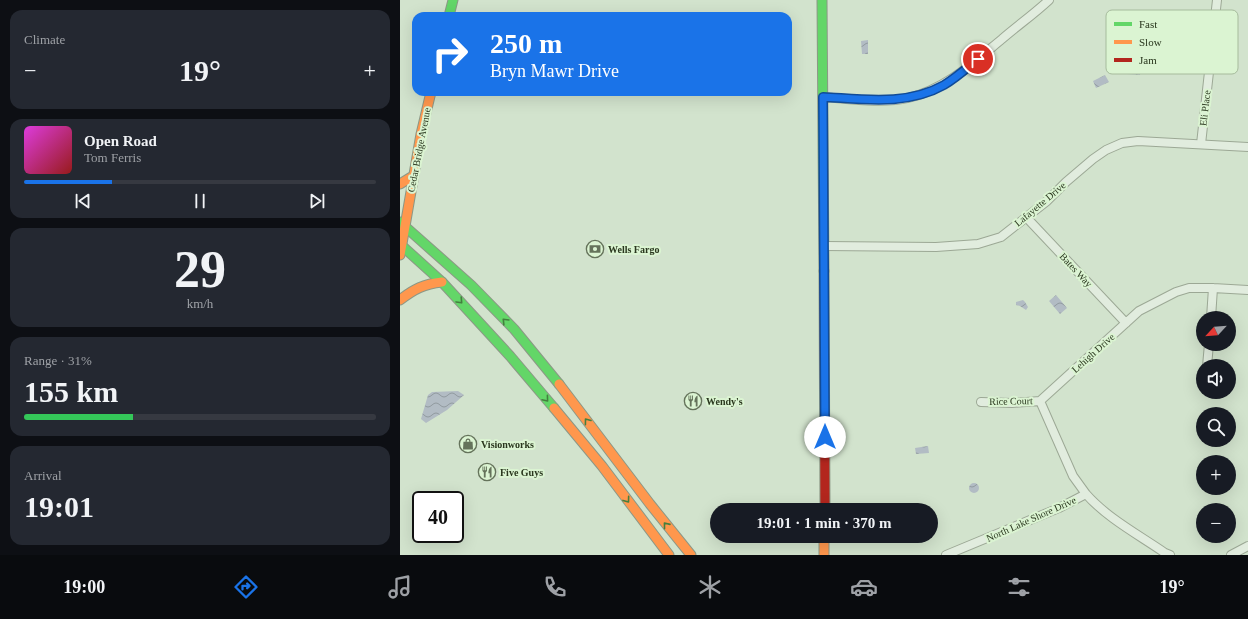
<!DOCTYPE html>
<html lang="en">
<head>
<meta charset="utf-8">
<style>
  :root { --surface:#171b24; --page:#242831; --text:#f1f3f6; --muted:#9ea1a6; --line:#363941; --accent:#1a73e8 }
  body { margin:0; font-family:Georgia,serif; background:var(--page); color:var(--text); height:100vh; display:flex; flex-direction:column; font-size:15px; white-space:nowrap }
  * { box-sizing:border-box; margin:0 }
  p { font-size:13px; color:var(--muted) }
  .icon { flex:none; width:22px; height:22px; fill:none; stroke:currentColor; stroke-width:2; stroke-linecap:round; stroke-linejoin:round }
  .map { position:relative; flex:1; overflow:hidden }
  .sheet { display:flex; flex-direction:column; gap:10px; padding:10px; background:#0d0f14; width:400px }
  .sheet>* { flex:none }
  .hud { position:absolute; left:12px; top:12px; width:380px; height:84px; border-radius:12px; box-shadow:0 4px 16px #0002; background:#1a73e8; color:#fff; overflow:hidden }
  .needle { width:26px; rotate:244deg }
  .buttons { position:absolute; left:796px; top:311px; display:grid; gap:8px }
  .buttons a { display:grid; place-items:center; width:40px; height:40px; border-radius:50%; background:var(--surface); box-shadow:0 4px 16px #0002; font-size:20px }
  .speed { position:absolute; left:12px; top:491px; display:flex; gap:8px; font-size:20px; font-weight:700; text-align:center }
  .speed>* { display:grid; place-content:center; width:52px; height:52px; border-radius:50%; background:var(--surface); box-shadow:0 4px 16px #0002; line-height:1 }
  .speed .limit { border:2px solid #111; border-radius:6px; background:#fff; color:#111 }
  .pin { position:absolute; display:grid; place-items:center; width:34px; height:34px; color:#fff; margin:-17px; border:2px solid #fff; border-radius:50%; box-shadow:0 1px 4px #0007 }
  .me { position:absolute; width:44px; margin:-22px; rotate:0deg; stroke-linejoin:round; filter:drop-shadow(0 0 3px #0008) }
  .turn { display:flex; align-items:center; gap:14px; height:84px; padding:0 12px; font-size:18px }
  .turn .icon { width:52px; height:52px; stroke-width:2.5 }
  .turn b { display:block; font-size:28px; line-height:34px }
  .big { font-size:30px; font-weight:800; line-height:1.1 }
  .sheet .card { flex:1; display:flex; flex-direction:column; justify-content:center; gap:6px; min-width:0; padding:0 14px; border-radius:12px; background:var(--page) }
  .sheet .dial { align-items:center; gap:0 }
  .dial b { font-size:52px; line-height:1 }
  .song { display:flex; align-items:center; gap:12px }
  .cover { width:48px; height:48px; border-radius:6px; background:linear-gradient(135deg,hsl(300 70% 55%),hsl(0 70% 35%)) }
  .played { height:4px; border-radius:2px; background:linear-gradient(90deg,var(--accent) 25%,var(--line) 25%) }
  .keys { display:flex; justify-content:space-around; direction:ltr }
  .heat { display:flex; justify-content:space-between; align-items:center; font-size:22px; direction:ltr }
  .charge { height:6px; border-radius:3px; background:linear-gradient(90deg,#34c759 31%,var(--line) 0) }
  .trip { position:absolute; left:310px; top:503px; width:228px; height:40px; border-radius:20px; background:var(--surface); box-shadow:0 4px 16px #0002; font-weight:800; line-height:40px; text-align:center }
  .tab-bar { display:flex; height:64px; justify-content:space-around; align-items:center; background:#090b0e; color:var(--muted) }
  .tab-bar .icon { width:28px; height:28px }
  .tab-bar .selected { color:var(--accent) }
  .tab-bar b { font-size:18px; color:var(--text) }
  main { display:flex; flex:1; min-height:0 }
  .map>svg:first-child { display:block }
  .water { fill:url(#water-waves) }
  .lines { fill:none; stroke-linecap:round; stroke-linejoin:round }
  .street-casing { stroke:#9ca895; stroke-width:10 }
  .fast-casing { stroke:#8c9886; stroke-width:11 }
  .slow-casing { stroke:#8c9886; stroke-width:11 }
  .jam-casing { stroke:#8c9886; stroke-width:11 }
  .street { stroke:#e1ecde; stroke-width:8 }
  .fast { stroke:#63d668; stroke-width:9 }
  .slow { stroke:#ff974d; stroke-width:9 }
  .jam { stroke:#b3261e; stroke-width:9 }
  .oneway { stroke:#447f3f }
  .route-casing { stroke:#114b97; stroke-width:10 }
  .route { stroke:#1a73e8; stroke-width:7 }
  .labels { text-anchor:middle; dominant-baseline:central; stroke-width:4; stroke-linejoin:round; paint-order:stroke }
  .street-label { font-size:10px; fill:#2a371e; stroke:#dbf4d2 }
  .poi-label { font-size:10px; font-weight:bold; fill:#2a371e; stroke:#dbf4d2; text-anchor:start }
  .key { fill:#dbf4d2; stroke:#a6bb9c; stroke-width:1 }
  .key-label { font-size:11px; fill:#2a371e }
</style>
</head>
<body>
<main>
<section class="sheet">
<div class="card"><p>Climate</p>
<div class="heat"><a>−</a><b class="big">19°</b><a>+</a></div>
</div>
<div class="card">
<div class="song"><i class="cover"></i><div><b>Open Road</b><p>Tom Ferris</p></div></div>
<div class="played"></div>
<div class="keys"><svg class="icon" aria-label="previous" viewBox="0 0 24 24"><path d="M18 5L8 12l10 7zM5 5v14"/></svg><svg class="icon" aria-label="pause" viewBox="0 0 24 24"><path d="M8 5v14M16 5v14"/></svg><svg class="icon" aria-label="next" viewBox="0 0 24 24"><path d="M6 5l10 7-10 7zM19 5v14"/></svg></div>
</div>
<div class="card dial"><b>29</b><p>km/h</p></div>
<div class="card"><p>Range · 31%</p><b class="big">155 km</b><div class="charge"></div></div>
<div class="card"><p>Arrival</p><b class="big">19:01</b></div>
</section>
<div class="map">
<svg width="848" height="555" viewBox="0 0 848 555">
  <defs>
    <pattern id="water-waves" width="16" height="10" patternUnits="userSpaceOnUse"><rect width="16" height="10" fill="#b2bcc4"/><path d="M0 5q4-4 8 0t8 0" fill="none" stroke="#919a9f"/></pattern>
  </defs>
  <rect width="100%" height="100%" fill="#d2e3cd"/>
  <path class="water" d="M468,40V54H462L461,41Z
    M727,67L741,68L740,75L727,74Z
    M705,75L709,82L696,88L693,81Z
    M656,295L667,308L660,314L649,301Z
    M623,300L625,302L628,307L626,310L620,306L616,305V302Z
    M58,391L64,395L47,410L26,423L21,419L28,395L32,392Z
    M528,446L529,453L516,454L515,448Z
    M569 488a5 5 0 1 1 10 0a5 5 0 1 1-10 0Z"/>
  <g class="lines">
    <defs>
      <path id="street" d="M423,97C449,99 483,104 508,98C546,89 573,63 602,39C617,26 634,14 649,0
        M801,144L817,0
        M626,217L726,323
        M424,246L536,247L578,244L601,237L647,201L666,182L693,159L706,150L722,143L738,141L848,147
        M811,318L813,288
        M807,366L809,344
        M640,401L739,311L776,292L789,288H813L848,290
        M640,401L673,476L686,494
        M581,402L612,403L640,401
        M546,555L659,508L686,494C707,518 739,535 765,553L770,555
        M831,555L848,546"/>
      <path id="fast" d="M422,0L424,271
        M49,16L53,0
        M0,222L71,285L114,329L159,384
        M0,244L42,282L110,356L154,408"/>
      <path id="slow" d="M0,184L13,176
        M0,255L21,134L31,92
        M0,300C14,289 24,284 42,282
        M159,384L250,504L291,555
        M154,408L202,466L269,555
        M424,536V555"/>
      <path id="jam" d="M424,271L425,510"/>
    </defs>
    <use href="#street" class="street-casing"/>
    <use href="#fast" class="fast-casing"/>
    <use href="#slow" class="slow-casing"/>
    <use href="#jam" class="jam-casing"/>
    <use href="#street" class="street"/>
    <use href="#fast" class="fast"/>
    <use href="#slow" class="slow"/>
    <use href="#jam" class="jam"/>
  </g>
  <defs><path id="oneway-chevron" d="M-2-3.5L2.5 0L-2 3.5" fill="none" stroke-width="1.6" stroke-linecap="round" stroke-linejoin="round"/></defs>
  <g class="oneway">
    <use href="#oneway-chevron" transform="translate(60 301) rotate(47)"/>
    <use href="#oneway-chevron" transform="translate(105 321) rotate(-134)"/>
    <use href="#oneway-chevron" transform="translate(146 399) rotate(50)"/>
    <use href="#oneway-chevron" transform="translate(187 421) rotate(-127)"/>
    <use href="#oneway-chevron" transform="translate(227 500) rotate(54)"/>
    <use href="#oneway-chevron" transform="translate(266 525) rotate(-129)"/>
  </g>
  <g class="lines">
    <defs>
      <path id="route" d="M425,437L423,97C463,99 507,106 544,85C556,78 567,68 578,59"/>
    </defs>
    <use href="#route" class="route-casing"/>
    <use href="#route" class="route"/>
  </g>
  <defs>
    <symbol id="bank-ring" viewBox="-11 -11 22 22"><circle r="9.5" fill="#dbf4d2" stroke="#65735b" stroke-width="1.5"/><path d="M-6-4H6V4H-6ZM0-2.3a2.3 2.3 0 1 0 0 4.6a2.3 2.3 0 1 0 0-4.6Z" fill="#65735b"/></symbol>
    <symbol id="restaurant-ring" viewBox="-11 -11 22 22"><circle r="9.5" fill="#dbf4d2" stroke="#65735b" stroke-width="1.5"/><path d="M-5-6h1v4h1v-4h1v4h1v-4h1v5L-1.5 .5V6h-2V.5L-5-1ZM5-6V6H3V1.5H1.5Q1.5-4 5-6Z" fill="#65735b"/></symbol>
    <symbol id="shop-ring" viewBox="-11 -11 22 22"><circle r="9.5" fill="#dbf4d2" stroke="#65735b" stroke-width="1.5"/><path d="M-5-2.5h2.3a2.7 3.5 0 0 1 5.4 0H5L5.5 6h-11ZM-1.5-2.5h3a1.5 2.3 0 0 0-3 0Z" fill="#65735b"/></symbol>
  </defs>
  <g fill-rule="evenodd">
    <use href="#bank-ring" x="185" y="239" width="20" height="20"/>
    <use href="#restaurant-ring" x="283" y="391" width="20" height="20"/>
    <use href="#shop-ring" x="58" y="434" width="20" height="20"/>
    <use href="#restaurant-ring" x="77" y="462" width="20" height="20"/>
  </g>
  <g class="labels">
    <g class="street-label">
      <text transform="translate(805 108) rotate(-83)">Eli Place</text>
      <text transform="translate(19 150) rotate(-79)">Cedar Bridge Avenue</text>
      <text transform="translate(640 204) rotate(-40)">Lafayette Drive</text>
      <text transform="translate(676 270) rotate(47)">Bates Way</text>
      <text transform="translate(693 353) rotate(-42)">Lehigh Drive</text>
      <text transform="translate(611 401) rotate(-1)">Rice Court</text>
      <text transform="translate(631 519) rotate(-24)">North Lake Shore Drive</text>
    </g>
    <g class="poi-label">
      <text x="208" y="249">Wells Fargo</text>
      <text x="306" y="401">Wendy's</text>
      <text x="81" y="444">Visionworks</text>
      <text x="100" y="472">Five Guys</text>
    </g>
  </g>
  <rect x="706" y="10" width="132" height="64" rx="6" class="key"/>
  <rect x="714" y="22" width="18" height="4" fill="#63d668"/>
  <rect x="714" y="40" width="18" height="4" fill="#ff974d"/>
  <rect x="714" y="58" width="18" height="4" fill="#b3261e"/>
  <g class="key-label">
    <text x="739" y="28">Fast</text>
    <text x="739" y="46">Slow</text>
    <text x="739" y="64">Jam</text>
  </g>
</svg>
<div class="buttons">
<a><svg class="needle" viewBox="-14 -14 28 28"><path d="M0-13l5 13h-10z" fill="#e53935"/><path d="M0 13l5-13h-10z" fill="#9ea1a6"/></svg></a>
<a><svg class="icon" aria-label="sound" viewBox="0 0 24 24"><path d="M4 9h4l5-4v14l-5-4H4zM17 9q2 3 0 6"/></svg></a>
<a><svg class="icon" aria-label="search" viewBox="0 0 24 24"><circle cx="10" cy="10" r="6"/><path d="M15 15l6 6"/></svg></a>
<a>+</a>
<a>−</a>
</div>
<div class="speed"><div class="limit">40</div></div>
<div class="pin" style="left:578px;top:59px;background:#d93025"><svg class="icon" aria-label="arrive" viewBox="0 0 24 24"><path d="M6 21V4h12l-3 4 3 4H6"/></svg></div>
<svg class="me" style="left:425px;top:437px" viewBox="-20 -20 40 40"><circle r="19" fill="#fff"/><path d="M0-13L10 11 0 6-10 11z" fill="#1a73e8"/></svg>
<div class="trip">19:01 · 1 min · 370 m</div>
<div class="hud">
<div class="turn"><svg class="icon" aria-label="right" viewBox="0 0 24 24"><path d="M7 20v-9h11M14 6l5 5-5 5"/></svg><div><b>250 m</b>Bryn Mawr Drive</div></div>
</div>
</div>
</main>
<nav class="tab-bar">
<b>19:00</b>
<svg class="icon selected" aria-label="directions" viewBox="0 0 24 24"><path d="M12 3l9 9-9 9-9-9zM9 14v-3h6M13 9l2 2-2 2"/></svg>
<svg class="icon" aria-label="music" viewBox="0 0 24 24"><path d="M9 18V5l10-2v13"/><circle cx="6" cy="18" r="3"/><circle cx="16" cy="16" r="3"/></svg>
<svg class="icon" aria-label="phone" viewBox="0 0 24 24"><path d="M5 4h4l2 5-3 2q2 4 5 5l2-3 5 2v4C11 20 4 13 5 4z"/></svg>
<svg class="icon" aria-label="climate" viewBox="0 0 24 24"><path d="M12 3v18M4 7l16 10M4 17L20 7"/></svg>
<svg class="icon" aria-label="car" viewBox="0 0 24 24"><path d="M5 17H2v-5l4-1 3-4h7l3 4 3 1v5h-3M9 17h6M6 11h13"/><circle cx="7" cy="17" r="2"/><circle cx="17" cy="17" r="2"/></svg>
<svg class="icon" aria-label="filters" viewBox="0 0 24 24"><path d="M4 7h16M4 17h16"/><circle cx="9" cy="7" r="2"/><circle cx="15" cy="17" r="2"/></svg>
<b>19°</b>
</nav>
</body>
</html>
